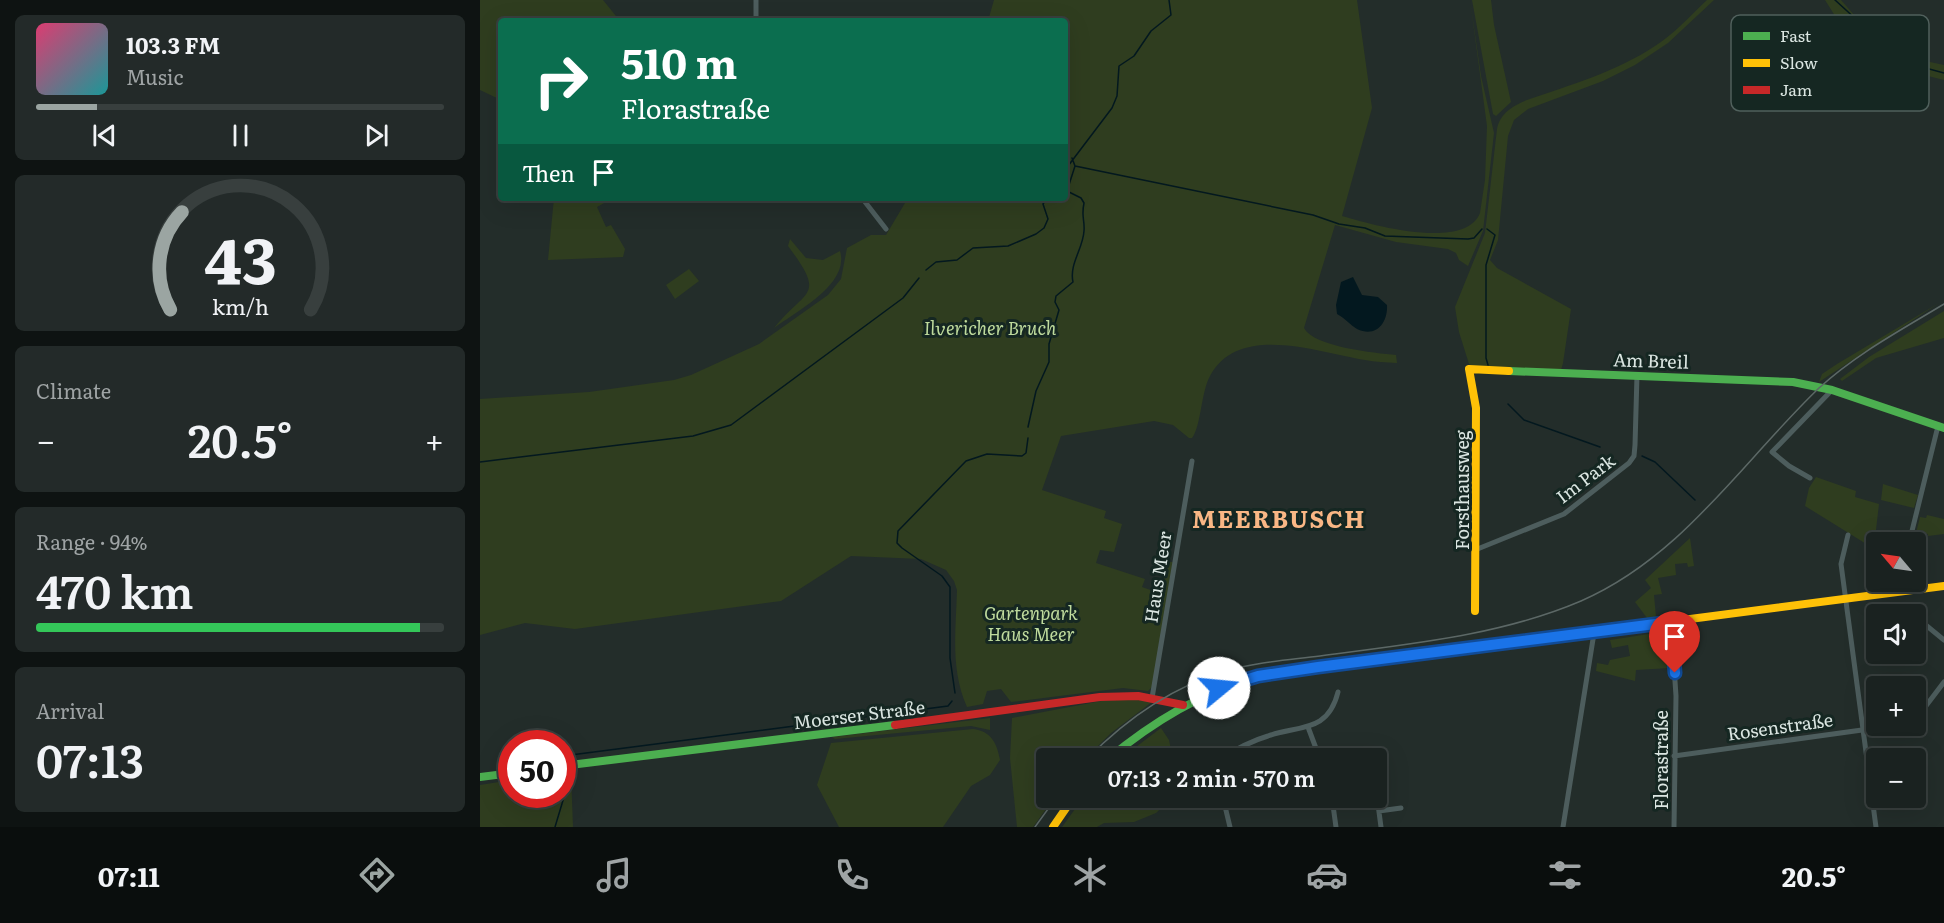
<!DOCTYPE html>
<html lang="en">
<head>
<meta charset="utf-8">
<style>
  :root { --surface:#1a2220; --page:#232a29; --text:#f1f3f6; --muted:#9fa4a5; --line:#383f3e; --accent:#9ba5a2 }
  body { margin:0; font-family:Literata,serif; background:var(--page); color:var(--text); height:100vh; display:flex; flex-direction:column; font-size:22px; white-space:nowrap }
  * { box-sizing:border-box; margin:0 }
  p { font-size:20px; color:var(--muted) }
  .icon { flex:none; width:33px; height:33px; fill:none; stroke:currentColor; stroke-width:2; stroke-linecap:round; stroke-linejoin:round }
  .map { position:relative; flex:1; overflow:hidden }
  .drawer { display:flex; flex-direction:column; gap:15px; padding:15px; background:#0e1312; width:480px }
  .drawer>* { flex:none }
  .banner { position:absolute; left:18px; top:18px; width:570px; height:183px; border-radius:6px; box-shadow:0 6px 24px #0002,0 0 0 2px var(--line); background:#0b6e4f; color:#fff; overflow:hidden }
  .needle { width:39px; rotate:299deg }
  .buttons { position:absolute; left:1386px; top:532px; display:grid; gap:12px }
  .buttons a { display:grid; place-items:center; width:60px; height:60px; border-radius:6px; background:var(--surface); box-shadow:0 6px 24px #0002,0 0 0 2px var(--line); font-size:30px }
  .speed { position:absolute; left:18px; top:730px; display:flex; gap:12px; font-size:30px; font-weight:700; text-align:center }
  .speed>* { display:grid; place-content:center; width:78px; height:78px; border-radius:50%; background:var(--surface); box-shadow:0 6px 24px #0002,0 0 0 2px var(--line); line-height:1 }
  .speed .limit { border:9px solid #d22; background:#fff; color:#111 }
  .pin { position:absolute; display:grid; place-items:center; width:51px; height:51px; color:#fff; margin:-62px -26px; border-radius:50% 50% 50% 0; rotate:-45deg; box-shadow:0 0 6px #0007 }
  .pin .icon { rotate:45deg }
  .me { position:absolute; width:66px; margin:-33px; rotate:73deg; stroke-linejoin:round; filter:drop-shadow(0 0 4px #0008) }
  .turn { display:flex; align-items:center; gap:21px; height:126px; padding:0 24px; font-size:27px }
  .turn .icon { width:78px; height:78px; stroke-width:2.5 }
  .turn b { display:block; font-size:42px; line-height:51px }
  .then { display:flex; align-items:center; height:57px; padding:0 24px; background:#0003; gap:12px; font-size:22px }
  .big { font-size:45px; font-weight:600; line-height:1.1 }
  .drawer .tile { flex:1; display:flex; flex-direction:column; justify-content:center; gap:9px; min-width:0; padding:0 21px; border-radius:9px; background:var(--page) }
  .drawer .dial { align-items:center; gap:0 }
  .dial svg { height:156px; overflow:visible; fill:none; stroke:var(--line); stroke-width:7; stroke-linecap:round; text-anchor:middle }
  .dial text { fill:var(--text); stroke:none }
  .song { display:flex; align-items:center; gap:18px }
  .cover { width:72px; height:72px; border-radius:9px; background:linear-gradient(135deg,hsl(340 70% 55%),hsl(180 70% 35%)) }
  .played { height:6px; border-radius:3px; background:linear-gradient(90deg,var(--accent) 15%,var(--line) 15%) }
  .keys { display:flex; justify-content:space-around; direction:ltr }
  .heat { display:flex; justify-content:space-between; align-items:center; font-size:33px; direction:ltr }
  .charge { height:9px; border-radius:4px; background:linear-gradient(90deg,#34c759 94%,var(--line) 0) }
  .trip { position:absolute; left:556px; top:748px; width:351px; height:60px; border-radius:6px; background:var(--surface); box-shadow:0 6px 24px #0002,0 0 0 2px var(--line); font-weight:600; line-height:60px; text-align:center }
  .tab-bar { display:flex; height:96px; justify-content:space-around; align-items:center; background:#0a0e0d; color:var(--muted) }
  .tab-bar .icon { width:42px; height:42px }
  .tab-bar .current { color:var(--accent) }
  .tab-bar b { font-size:27px; color:var(--text) }
  main { display:flex; flex:1; min-height:0 }
  .map>svg:first-child { display:block }
  .green { fill:#2f3d1f }
  .water { fill:#03181f }
  .lines { fill:none; stroke-linecap:round; stroke-linejoin:round }
  .stream { stroke:#03181f; stroke-width:1.5 }
  .street { stroke:#4d5d5d; stroke-width:5 }
  .fast { stroke:#4caf50; stroke-width:8 }
  .slow { stroke:#ffc107; stroke-width:8 }
  .jam { stroke:#c62828; stroke-width:8 }
  .tram { stroke:#5c6866; stroke-width:1.5 }
  .route-casing { stroke:#114b97; stroke-width:15 }
  .route { stroke:#1a73e8; stroke-width:10 }
  .labels { text-anchor:middle; dominant-baseline:central; stroke-width:6; stroke-linejoin:round; paint-order:stroke }
  .park-label { font-size:18px; font-style:italic; fill:#bfdb9d; stroke:#152722 }
  .street-label { font-size:18px; fill:#dbe6e2; stroke:#152722 }
  .district-label { font-size:24px; font-weight:bold; letter-spacing:1.5px; fill:#f9b785; stroke:#152722 }
  .key { fill:#152722; stroke:#50605c; stroke-width:1.5 }
  .key-label { font-size:16px; fill:#dbe6e2 }
</style>
</head>
<body>
<main>
<section class="drawer">
<div class="tile">
<div class="song"><i class="cover"></i><div><b>103.3 FM</b><p>Music</p></div></div>
<div class="played"></div>
<div class="keys"><svg class="icon" aria-label="previous" viewBox="0 0 24 24"><path d="M18 5L8 12l10 7zM5 5v14"/></svg><svg class="icon" aria-label="pause" viewBox="0 0 24 24"><path d="M8 5v14M16 5v14"/></svg><svg class="icon" aria-label="next" viewBox="0 0 24 24"><path d="M6 5l10 7-10 7zM19 5v14"/></svg></div>
</div>
<div class="tile dial"><svg viewBox="0 0 100 80">
<path d="M14 69A42 42 0 1 1 86 69"/>
<path d="M14 69A42 42 0 0 1 20 19" stroke="#9ba5a2"/>
<text x="50" y="56" font-size="32" font-weight="700">43</text>
<text x="50" y="72" font-size="11">km/h</text>
</svg></div>
<div class="tile"><p>Climate</p>
<div class="heat"><a>−</a><b class="big">20.5°</b><a>+</a></div>
</div>
<div class="tile"><p>Range · 94%</p><b class="big">470 km</b><div class="charge"></div></div>
<div class="tile"><p>Arrival</p><b class="big">07:13</b></div>
</section>
<div class="map">
<svg width="1464" height="827" viewBox="0 0 1464 827">
  <rect width="100%" height="100%" fill="#232d2a"/>
  <path class="green" d="M0,0H123L140,21H21V100L0,90Z
    M514,0H877L892,108L862,216C892,225 985,251 1000,213L1005,180L1007,126L990,0L1001,76L1014,133L1003,231L988,266L979,260L976,253L968,249L916,242L855,225L824,328C834,347 895,353 916,355L917,363C906,362 895,362 885,360C840,353 759,322 730,376C721,392 721,427 712,438H709L693,425L674,421L581,436L562,490L626,511L624,518L642,524L634,552L620,550L616,563L665,579L662,587L679,593L690,562H694L673,686L668,691L643,688L531,702L521,689L507,691L503,704L487,707C470,669 476,630 477,590L474,581L466,570L441,559L371,556L301,601L95,629L45,623L0,635V399L109,392L194,380L211,375L279,344L348,295L361,279L367,248L391,235H406L428,198H585V21H508Z
    M992,0H1011L1014,25L1031,102L1016,116L1013,114Z
    M1227,0H1234L1188,43L1155,65L1123,81L1048,109L1034,120L1028,136L1018,240L1010,260L1017,268L1091,309L1083,363L1081,370L994,367L989,364L979,332L975,307L1005,233L1017,129C1020,113 1034,105 1047,100C1090,85 1136,72 1175,46C1194,34 1210,16 1227,0Z
    M1345,0H1361L1401,46L1427,57L1464,65V80L1416,68L1406,59H1395L1362,27Z
    M74,198H133L117,207L126,227L131,225L145,249L143,257L68,260Z
    M310,239L326,258L343,260L360,251C370,284 317,311 294,328C326,288 347,298 308,246Z
    M209,269L219,281L195,299L186,285Z
    M1459,303L1339,382L1342,374L1357,364Z
    M1464,311V338L1396,358L1362,381L1360,379L1389,357Z
    M1336,477L1376,491L1375,497L1399,504L1394,547L1396,541L1399,543H1396V550L1325,506L1329,488Z
    M1403,484L1438,495L1434,508L1401,500Z
    M1447,515L1464,519V534L1448,536V534L1436,533L1440,517L1446,518Z
    M1210,538L1214,566L1208,567L1207,563L1195,564L1196,575L1178,578L1182,594L1174,595L1176,617L1167,618L1155,602L1171,588L1165,580Z
    M1188,631L1190,668L1156,670L1155,681L1116,671L1117,663L1128,665L1130,660L1150,656L1148,645L1132,648L1130,640Z
    M652,699L672,702L631,733L605,759H567V798H574L553,827H537L530,758L532,718L621,701Z
    M510,718V730L491,726L355,739L352,737Z
    M681,728L689,740L693,759H640Z
    M493,729C511,731 517,743 520,760L510,775L491,786L463,827H359L337,785L351,743Z
    M83,774H91L93,827H0V785L31,780L32,795H82Z
    M603,798H692L676,813L654,822L624,823L617,827H582Z"/>
  <path class="water" d="M873,277L882,295L898,297L907,305C908,323 896,338 877,329C870,325 865,318 857,314L856,305L861,282Z"/>
  <g class="lines">
    <path class="stream" d="M1355,0L1378,21L1402,51L1420,61L1464,73
      M595,166L833,215L859,224L885,228L905,236L988,239L994,238L1002,229
      M585,170L632,108L637,96L639,66L654,56L671,31L691,15L689,0
      M1007,229L1015,235L1006,265V358L1008,365
      M446,270L456,262L477,260L493,248L528,246L556,234L564,228L568,219L563,204L567,198
      M1028,404L1044,420L1120,447
      M548,427L556,391L569,362V344L579,310L575,302L576,296L593,282C589,264 603,249 604,231C605,220 601,217 604,203L601,198L587,191L595,166L592,158
      M1162,456L1175,462L1215,500
      M0,462L213,436L251,425L423,298L439,278
      M1395,550L1396,551
      M475,693L470,658V587L462,576L422,548L417,543L418,531L486,461L507,454L542,456L546,453L548,438
      M83,758V756L468,706L472,701
      M75,827L84,797L83,771"/>
    <path class="street" d="M276,21V0
      M382,198L406,229
      M1330,478L1309,466L1292,452L1352,390
      M1368,535L1361,564L1396,827
      M1429,543L1458,426
      M995,550L1084,514L1149,463L1154,456L1155,445L1157,375
      M1419,615L1425,612L1434,615
      M1436,617L1464,640
      M1191,622L1196,696L1194,827
      M672,698L712,461
      M1436,719L1464,682
      M828,727L840,759
      M1194,756L1411,726
      M741,759C756,749 771,741 788,736C819,725 848,733 858,692
      M897,788H902L899,761
      M897,797L901,827
      M743,798L750,827
      M852,798L856,827
      M899,811L921,808
      M1083,827L1114,633"/>
    <path class="fast" d="M1029,371L1313,382L1352,390L1464,428
      M628,759C674,721 721,693 778,676L1164,625
      M82,766L415,725
      M0,777L32,773"/>
    <path class="slow" d="M995,611L996,408L989,369L1029,371
      M1164,625L1464,586
      M573,827L593,798"/>
    <path class="jam" d="M415,725L620,697L658,696L703,705"/>
    <path class="tram" d="M607,759C646,719 692,687 746,671C776,662 809,660 840,656C928,644 1019,636 1101,601C1202,557 1261,463 1339,388C1376,354 1421,330 1464,304
      M555,827L576,798"/>
  </g>
  <g class="lines">
    <defs>
      <path id="route" d="M739,688L778,676L838,667L1191,622L1195,673"/>
    </defs>
    <use href="#route" class="route-casing"/>
    <use href="#route" class="route"/>
  </g>
  <g class="labels">
    <g class="park-label">
      <text x="510" y="327">Ilvericher Bruch</text>
      <text x="551" y="612">Gartenpark<tspan x="551" dy="21">Haus Meer</tspan></text>
    </g>
    <g class="street-label">
      <text transform="translate(1171 360) rotate(2)">Am Breil</text>
      <text transform="translate(1105 478) rotate(-37)">Im Park</text>
      <text transform="translate(981 490) rotate(-90)">Forsthausweg</text>
      <text transform="translate(677 577) rotate(-81)">Haus Meer</text>
      <text transform="translate(379 714) rotate(-7)">Moerser Straße</text>
      <text transform="translate(1300 726) rotate(-8)">Rosenstraße</text>
      <text transform="translate(1180 760) rotate(-90)">Florastraße</text>
    </g>
    <g class="district-label">
      <text x="799" y="517">MEERBUSCH</text>
    </g>
  </g>
  <rect x="1251" y="15" width="198" height="96" rx="9" class="key"/>
  <rect x="1263" y="32" width="27" height="8" fill="#4caf50"/>
  <rect x="1263" y="59" width="27" height="8" fill="#ffc107"/>
  <rect x="1263" y="86" width="27" height="8" fill="#c62828"/>
  <g class="key-label">
    <text x="1300" y="42">Fast</text>
    <text x="1300" y="69">Slow</text>
    <text x="1300" y="96">Jam</text>
  </g>
</svg>
<div class="buttons">
<a><svg class="needle" viewBox="-14 -14 28 28"><path d="M0-13l5 13h-10z" fill="#e53935"/><path d="M0 13l5-13h-10z" fill="#9fa4a5"/></svg></a>
<a><svg class="icon" aria-label="sound" viewBox="0 0 24 24"><path d="M4 9h4l5-4v14l-5-4H4zM17 9q2 3 0 6"/></svg></a>
<a>+</a>
<a>−</a>
</div>
<div class="speed"><div class="limit">50</div></div>
<div class="pin" style="left:1195px;top:673px;background:#d93025"><svg class="icon" aria-label="arrive" viewBox="0 0 24 24"><path d="M6 21V4h12l-3 4 3 4H6"/></svg></div>
<svg class="me" style="left:739px;top:688px" viewBox="-20 -20 40 40"><circle r="19" fill="#fff"/><path d="M0-13L10 11 0 6-10 11z" fill="#1a73e8"/></svg>
<div class="trip">07:13 · 2 min · 570 m</div>
<div class="banner">
<div class="turn"><svg class="icon" aria-label="right" viewBox="0 0 24 24"><path d="M7 20v-9h11M14 6l5 5-5 5"/></svg><div><b>510 m</b>Florastraße</div></div>
<div class="then">Then<svg class="icon" aria-label="arrive" viewBox="0 0 24 24"><path d="M6 21V4h12l-3 4 3 4H6"/></svg></div>
</div>
</div>
</main>
<nav class="tab-bar">
<b>07:11</b>
<svg class="icon current" aria-label="directions" viewBox="0 0 24 24"><path d="M12 3l9 9-9 9-9-9zM9 14v-3h6M13 9l2 2-2 2"/></svg>
<svg class="icon" aria-label="music" viewBox="0 0 24 24"><path d="M9 18V5l10-2v13"/><circle cx="6" cy="18" r="3"/><circle cx="16" cy="16" r="3"/></svg>
<svg class="icon" aria-label="phone" viewBox="0 0 24 24"><path d="M5 4h4l2 5-3 2q2 4 5 5l2-3 5 2v4C11 20 4 13 5 4z"/></svg>
<svg class="icon" aria-label="climate" viewBox="0 0 24 24"><path d="M12 3v18M4 7l16 10M4 17L20 7"/></svg>
<svg class="icon" aria-label="car" viewBox="0 0 24 24"><path d="M5 17H2v-5l4-1 3-4h7l3 4 3 1v5h-3M9 17h6M6 11h13"/><circle cx="7" cy="17" r="2"/><circle cx="17" cy="17" r="2"/></svg>
<svg class="icon" aria-label="filters" viewBox="0 0 24 24"><path d="M4 7h16M4 17h16"/><circle cx="9" cy="7" r="2"/><circle cx="15" cy="17" r="2"/></svg>
<b>20.5°</b>
</nav>
</body>
</html>
